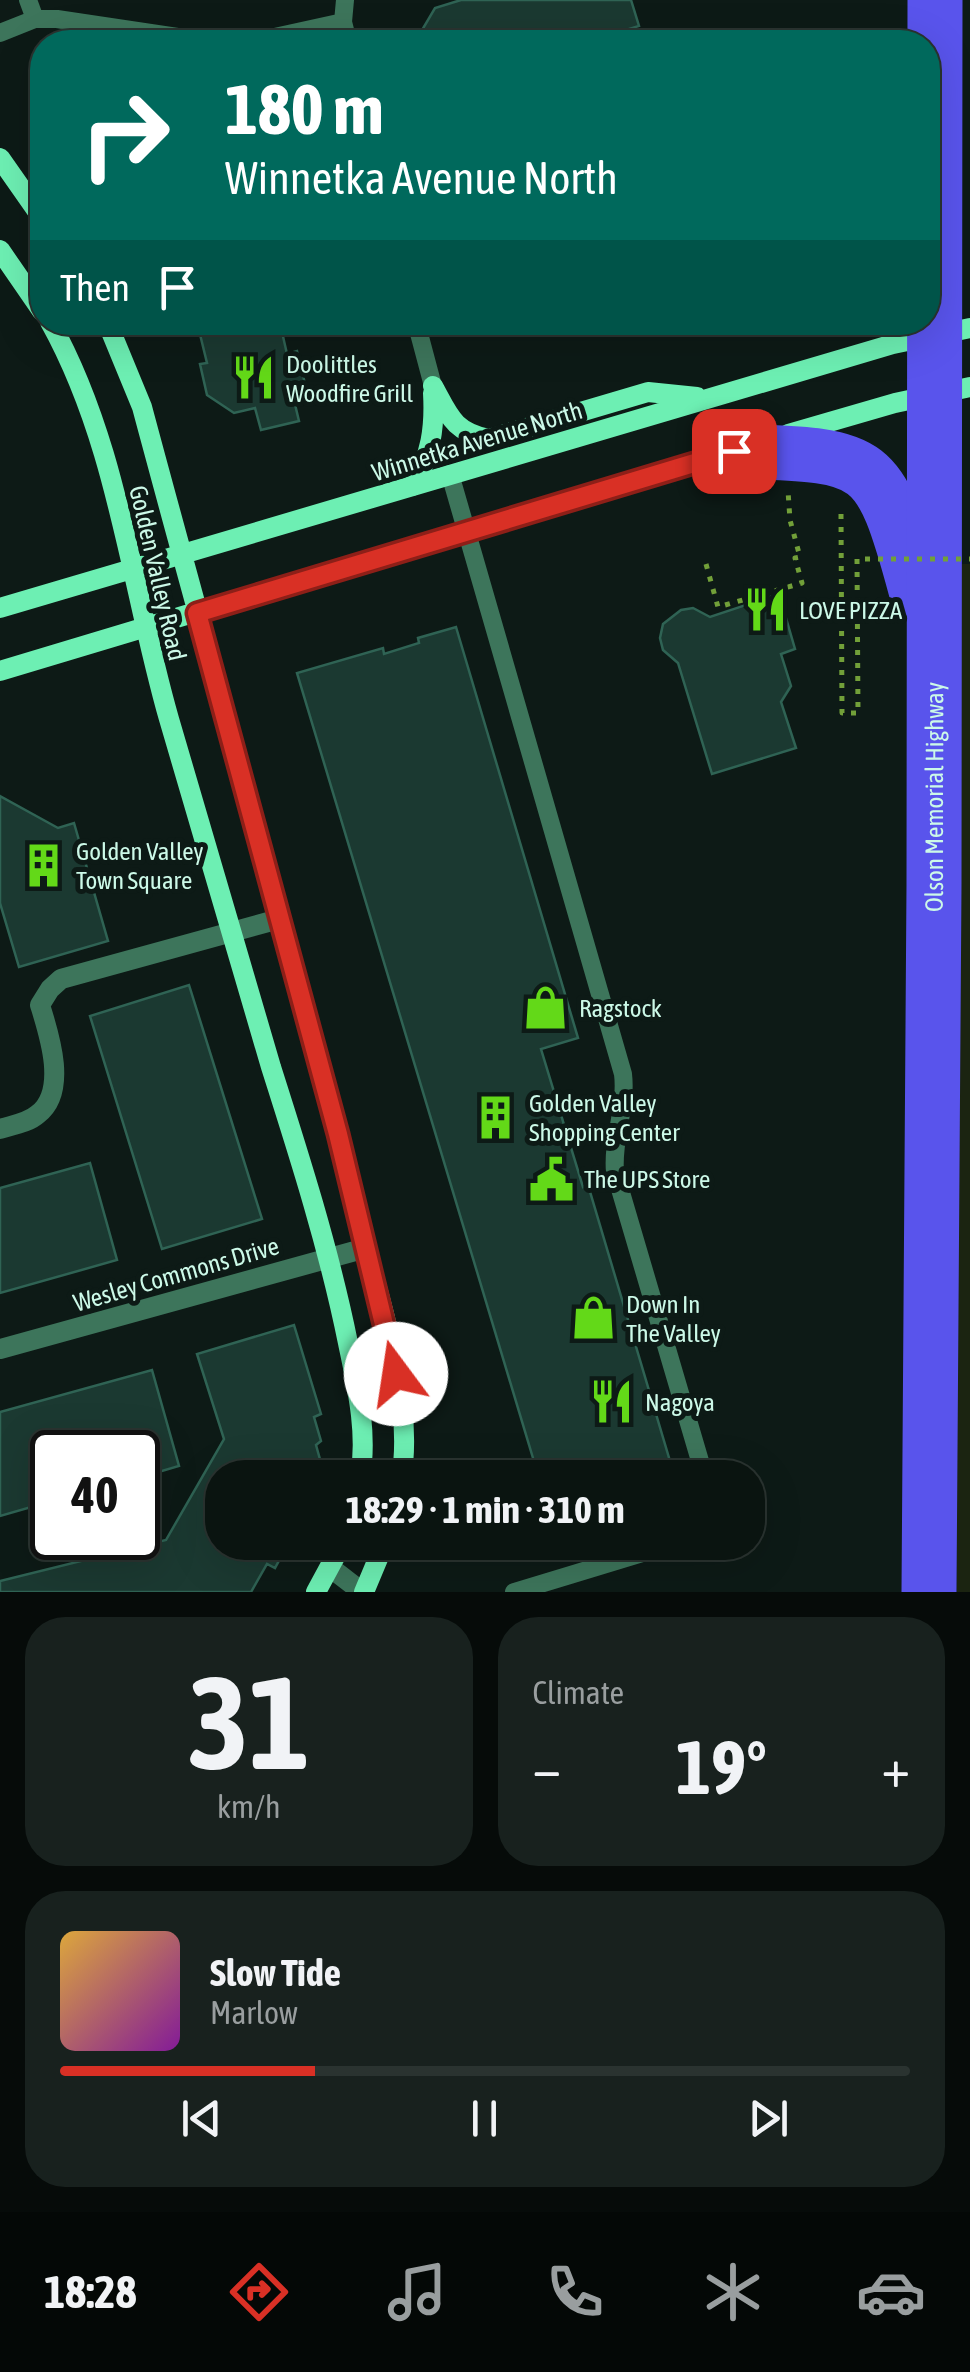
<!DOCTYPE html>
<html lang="en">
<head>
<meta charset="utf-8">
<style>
  :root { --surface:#0a1410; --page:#18211e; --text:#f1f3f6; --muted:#999e9f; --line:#2a3330; --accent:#d93025 }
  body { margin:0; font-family:"Asap Condensed",sans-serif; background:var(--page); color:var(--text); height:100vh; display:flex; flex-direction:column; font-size:38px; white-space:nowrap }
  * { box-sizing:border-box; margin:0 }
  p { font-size:32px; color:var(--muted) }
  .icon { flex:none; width:55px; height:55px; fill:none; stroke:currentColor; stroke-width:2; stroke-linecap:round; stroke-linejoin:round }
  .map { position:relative; height:1592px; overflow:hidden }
  .panel { display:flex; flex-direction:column; gap:25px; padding:25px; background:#060b09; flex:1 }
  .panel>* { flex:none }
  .hud { position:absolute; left:30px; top:30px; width:910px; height:305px; border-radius:40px; box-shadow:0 10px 40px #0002,0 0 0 2px var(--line); background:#00695c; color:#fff; overflow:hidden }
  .speed { position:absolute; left:30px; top:1430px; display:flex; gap:20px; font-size:50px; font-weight:700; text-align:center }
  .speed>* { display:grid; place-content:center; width:130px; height:130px; border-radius:50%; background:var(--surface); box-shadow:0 10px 40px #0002,0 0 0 2px var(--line); line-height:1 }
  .speed .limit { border:5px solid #111; border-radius:15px; background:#fff; color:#111 }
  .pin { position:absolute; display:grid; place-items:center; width:85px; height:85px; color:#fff; margin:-42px; border-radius:20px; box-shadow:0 5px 15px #0006 }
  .me { position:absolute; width:110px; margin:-55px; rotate:346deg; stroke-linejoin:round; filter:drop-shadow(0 0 8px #0008) }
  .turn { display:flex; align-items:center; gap:35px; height:210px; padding:0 30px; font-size:45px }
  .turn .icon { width:130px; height:130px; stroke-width:2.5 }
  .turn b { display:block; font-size:70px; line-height:85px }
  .then { display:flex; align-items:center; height:95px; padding:0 30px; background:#0003; gap:20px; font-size:38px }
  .big { font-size:75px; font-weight:700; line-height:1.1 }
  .panel .widget { flex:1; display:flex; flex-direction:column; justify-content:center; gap:15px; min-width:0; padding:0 35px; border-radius:40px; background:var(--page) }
  .panel .dial { align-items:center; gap:0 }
  .dial b { font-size:130px; line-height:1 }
  .song { display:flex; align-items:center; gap:30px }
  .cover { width:120px; height:120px; border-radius:15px; background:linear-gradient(135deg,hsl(40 70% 55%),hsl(290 70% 35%)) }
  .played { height:10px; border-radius:5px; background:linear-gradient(90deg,var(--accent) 30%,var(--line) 30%) }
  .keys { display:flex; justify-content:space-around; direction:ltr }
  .heat { display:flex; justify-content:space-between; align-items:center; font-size:55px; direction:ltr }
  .panel .tiles { flex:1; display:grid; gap:25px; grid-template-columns:1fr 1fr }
  .widget:last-child { grid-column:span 2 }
  .trip { position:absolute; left:205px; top:1460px; width:560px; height:100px; border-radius:40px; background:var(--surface); box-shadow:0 10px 40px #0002,0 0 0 2px var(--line); font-weight:700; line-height:100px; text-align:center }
  .dock { display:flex; height:160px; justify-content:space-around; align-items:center; background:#040806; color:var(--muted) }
  .dock .icon { width:70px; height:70px }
  .dock .on { color:var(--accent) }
  .dock b { font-size:45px; color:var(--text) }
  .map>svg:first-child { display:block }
  .green { fill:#1b2411 }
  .building { fill:#1b3931; stroke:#2f6354; stroke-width:2.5 }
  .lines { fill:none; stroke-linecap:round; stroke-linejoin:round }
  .path { stroke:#72a039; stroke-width:5; stroke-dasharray:5 8; stroke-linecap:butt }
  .lane { stroke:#3d755b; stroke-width:18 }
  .street { stroke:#3d755b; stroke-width:20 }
  .secondary { stroke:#6defb3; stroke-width:20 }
  .highway { stroke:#5954ec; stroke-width:55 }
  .path-bridge { stroke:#72a039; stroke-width:5; stroke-dasharray:5 8; stroke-linecap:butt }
  .route-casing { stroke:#8d1f18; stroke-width:25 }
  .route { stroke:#d93025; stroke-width:18 }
  .labels { text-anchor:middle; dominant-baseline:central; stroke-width:10; stroke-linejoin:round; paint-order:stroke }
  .poi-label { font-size:25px; fill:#ccf9e8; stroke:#0d1a16; text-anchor:start }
  .street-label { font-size:25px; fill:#ccf9e8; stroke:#0d1a16 }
</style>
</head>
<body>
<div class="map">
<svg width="970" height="1592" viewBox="0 0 970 1592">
  <rect width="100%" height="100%" fill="#0d1a16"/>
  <path class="green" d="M957,564H970V1592H957Z"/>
  <path class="building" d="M461,0H631L639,26L616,33L614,42H415L435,8Z
    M197,322H270L273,334L282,332L287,354L297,351L307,392L293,396L299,421L261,430L255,408L234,413L207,395L200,364L207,363Z
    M779,594L795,649L781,654L791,686L781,702L796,748L712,774L678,663L663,650L660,638L663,624L681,610L693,608L710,617Z
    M456,627L578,1038L541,1049L583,1187L588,1185L675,1478H539L297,673L383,648L384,654L419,643L418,638Z
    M0,796L58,828L74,823L108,941L19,967L0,903Z
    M189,985L262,1219L162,1249L90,1016Z
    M90,1163L117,1260L0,1293V1188Z
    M294,1325L321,1414L314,1417L321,1441L316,1445L321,1463L315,1478H222V1542H289L275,1568L267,1564L251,1592H0V1581L166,1540L224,1439L197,1354Z
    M152,1370L179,1466L138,1478V1452H52V1501L0,1516V1412Z"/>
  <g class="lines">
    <path class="path" d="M706,564L718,607L802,583L795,558L800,557L790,520L788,491"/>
    <path class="lane" d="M28,0L35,19
      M345,0L343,22L348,42
      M0,33L35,19H57L211,42L270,38L343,22
      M416,322L433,386
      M450,474L623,1074C627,1107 612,1139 615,1172L705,1478
      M514,1592L679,1542"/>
    <path class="street" d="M0,1129C13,1125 28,1123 38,1114C68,1091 49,1034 40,1005L50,989L61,979L279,919
      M0,1349L366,1248
      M331,1568L362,1592"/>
    <path class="secondary" d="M0,158L42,218
      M0,250L42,311
      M50,322C118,444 131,587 169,719C202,835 236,951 271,1067C300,1158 329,1249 348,1343C357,1387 368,1433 360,1478
      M107,322L142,407C213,672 289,937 354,1204C374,1282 416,1399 401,1478
      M433,386C449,415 453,432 489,439L648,392L697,397
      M788,434L895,403L970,387
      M413,486C431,455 435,428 433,393
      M0,608L893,344L970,328
      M0,671L732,451
      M316,1592L343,1542
      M364,1592L385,1542"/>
    <g class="highway">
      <path d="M734,451C872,456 879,453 916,590"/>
      <path id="s1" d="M929,1592L934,885L935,0"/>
    </g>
    <path class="path-bridge" d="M841,514L842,713H858L857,559H970"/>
  </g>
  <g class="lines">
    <defs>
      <path id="route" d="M396,1374L338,1134L197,613L734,451"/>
    </defs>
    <use href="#route" class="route-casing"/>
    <use href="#route" class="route"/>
  </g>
  <defs>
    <symbol id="restaurant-bare" viewBox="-9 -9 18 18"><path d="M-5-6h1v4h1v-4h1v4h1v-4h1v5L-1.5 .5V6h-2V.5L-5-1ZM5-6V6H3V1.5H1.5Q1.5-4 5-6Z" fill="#63d918" stroke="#0d1a16" stroke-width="2.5" paint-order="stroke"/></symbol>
    <symbol id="building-bare" viewBox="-9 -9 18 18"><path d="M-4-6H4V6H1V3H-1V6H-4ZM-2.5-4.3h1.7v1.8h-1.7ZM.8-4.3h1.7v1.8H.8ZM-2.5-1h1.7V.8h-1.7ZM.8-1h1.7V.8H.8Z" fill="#63d918" stroke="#0d1a16" stroke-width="2.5" paint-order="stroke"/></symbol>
    <symbol id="shop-bare" viewBox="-9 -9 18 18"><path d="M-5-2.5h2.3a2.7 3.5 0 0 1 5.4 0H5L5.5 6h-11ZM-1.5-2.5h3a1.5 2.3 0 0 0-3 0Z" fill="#63d918" stroke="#0d1a16" stroke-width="2.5" paint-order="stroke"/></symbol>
    <symbol id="civic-bare" viewBox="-9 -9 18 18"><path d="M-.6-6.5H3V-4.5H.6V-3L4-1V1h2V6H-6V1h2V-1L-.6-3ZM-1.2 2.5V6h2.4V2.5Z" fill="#63d918" stroke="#0d1a16" stroke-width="2.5" paint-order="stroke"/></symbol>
  </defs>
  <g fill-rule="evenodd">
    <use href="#restaurant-bare" x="222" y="346" width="63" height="63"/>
    <use href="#restaurant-bare" x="734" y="578" width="63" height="63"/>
    <use href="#building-bare" x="12" y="834" width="63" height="63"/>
    <use href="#shop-bare" x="514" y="976" width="63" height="63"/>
    <use href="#building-bare" x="464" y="1086" width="63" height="63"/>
    <use href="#civic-bare" x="520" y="1148" width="63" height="63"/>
    <use href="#shop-bare" x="562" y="1286" width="63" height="63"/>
    <use href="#restaurant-bare" x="580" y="1370" width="63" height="63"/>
  </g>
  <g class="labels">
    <g class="poi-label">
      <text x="286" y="364">Doolittles<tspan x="286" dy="29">Woodfire Grill</tspan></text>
      <text x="799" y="610">LOVE PIZZA</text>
      <text x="76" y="851">Golden Valley<tspan x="76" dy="29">Town Square</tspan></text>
      <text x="579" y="1008">Ragstock</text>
      <text x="529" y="1103">Golden Valley<tspan x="529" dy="29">Shopping Center</tspan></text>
      <text x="584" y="1179">The UPS Store</text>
      <text x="626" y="1304">Down In<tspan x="626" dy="29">The Valley</tspan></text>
      <text x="645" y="1402">Nagoya</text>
    </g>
    <g class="street-label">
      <text transform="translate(477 441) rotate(-17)">Winnetka Avenue North</text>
      <text transform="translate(158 573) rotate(77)">Golden Valley Road</text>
      <text stroke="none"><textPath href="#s1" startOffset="795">Olson Memorial Highway</textPath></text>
      <text transform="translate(176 1274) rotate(-16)">Wesley Commons Drive</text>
    </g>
  </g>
</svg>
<div class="speed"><div class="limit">40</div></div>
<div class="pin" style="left:734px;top:451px;background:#d93025"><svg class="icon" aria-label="arrive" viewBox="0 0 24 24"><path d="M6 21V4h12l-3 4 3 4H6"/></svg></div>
<svg class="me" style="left:396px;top:1374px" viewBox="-20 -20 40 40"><circle r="19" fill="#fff"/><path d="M0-13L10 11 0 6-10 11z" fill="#d93025"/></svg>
<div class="trip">18:29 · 1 min · 310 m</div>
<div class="hud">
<div class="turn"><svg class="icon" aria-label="right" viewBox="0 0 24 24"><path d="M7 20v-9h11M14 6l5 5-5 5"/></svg><div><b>180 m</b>Winnetka Avenue North</div></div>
<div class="then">Then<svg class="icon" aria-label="arrive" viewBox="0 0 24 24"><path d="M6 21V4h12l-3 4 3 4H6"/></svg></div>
</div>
</div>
<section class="panel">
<div class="tiles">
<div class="widget dial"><b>31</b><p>km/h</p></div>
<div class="widget"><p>Climate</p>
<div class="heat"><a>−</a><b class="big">19°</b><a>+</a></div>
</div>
<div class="widget">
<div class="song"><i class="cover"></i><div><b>Slow Tide</b><p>Marlow</p></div></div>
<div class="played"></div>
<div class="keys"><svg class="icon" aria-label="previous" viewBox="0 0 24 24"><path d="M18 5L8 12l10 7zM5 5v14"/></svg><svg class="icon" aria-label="pause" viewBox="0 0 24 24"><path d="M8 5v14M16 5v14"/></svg><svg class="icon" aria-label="next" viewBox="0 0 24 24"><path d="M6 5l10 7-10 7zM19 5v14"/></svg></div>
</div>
</div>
</section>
<nav class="dock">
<b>18:28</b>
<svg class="icon on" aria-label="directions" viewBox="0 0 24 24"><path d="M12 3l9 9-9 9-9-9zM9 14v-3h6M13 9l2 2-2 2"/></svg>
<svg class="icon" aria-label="music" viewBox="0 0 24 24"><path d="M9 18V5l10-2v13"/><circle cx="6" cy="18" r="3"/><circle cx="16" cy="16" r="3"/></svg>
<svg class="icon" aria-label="phone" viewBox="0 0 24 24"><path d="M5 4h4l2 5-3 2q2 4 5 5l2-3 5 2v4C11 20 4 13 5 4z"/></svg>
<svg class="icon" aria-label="climate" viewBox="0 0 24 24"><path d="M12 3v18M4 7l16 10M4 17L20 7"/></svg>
<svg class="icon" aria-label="car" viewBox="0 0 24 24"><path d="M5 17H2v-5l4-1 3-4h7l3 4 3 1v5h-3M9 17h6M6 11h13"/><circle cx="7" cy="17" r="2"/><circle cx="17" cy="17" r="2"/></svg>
</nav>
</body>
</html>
